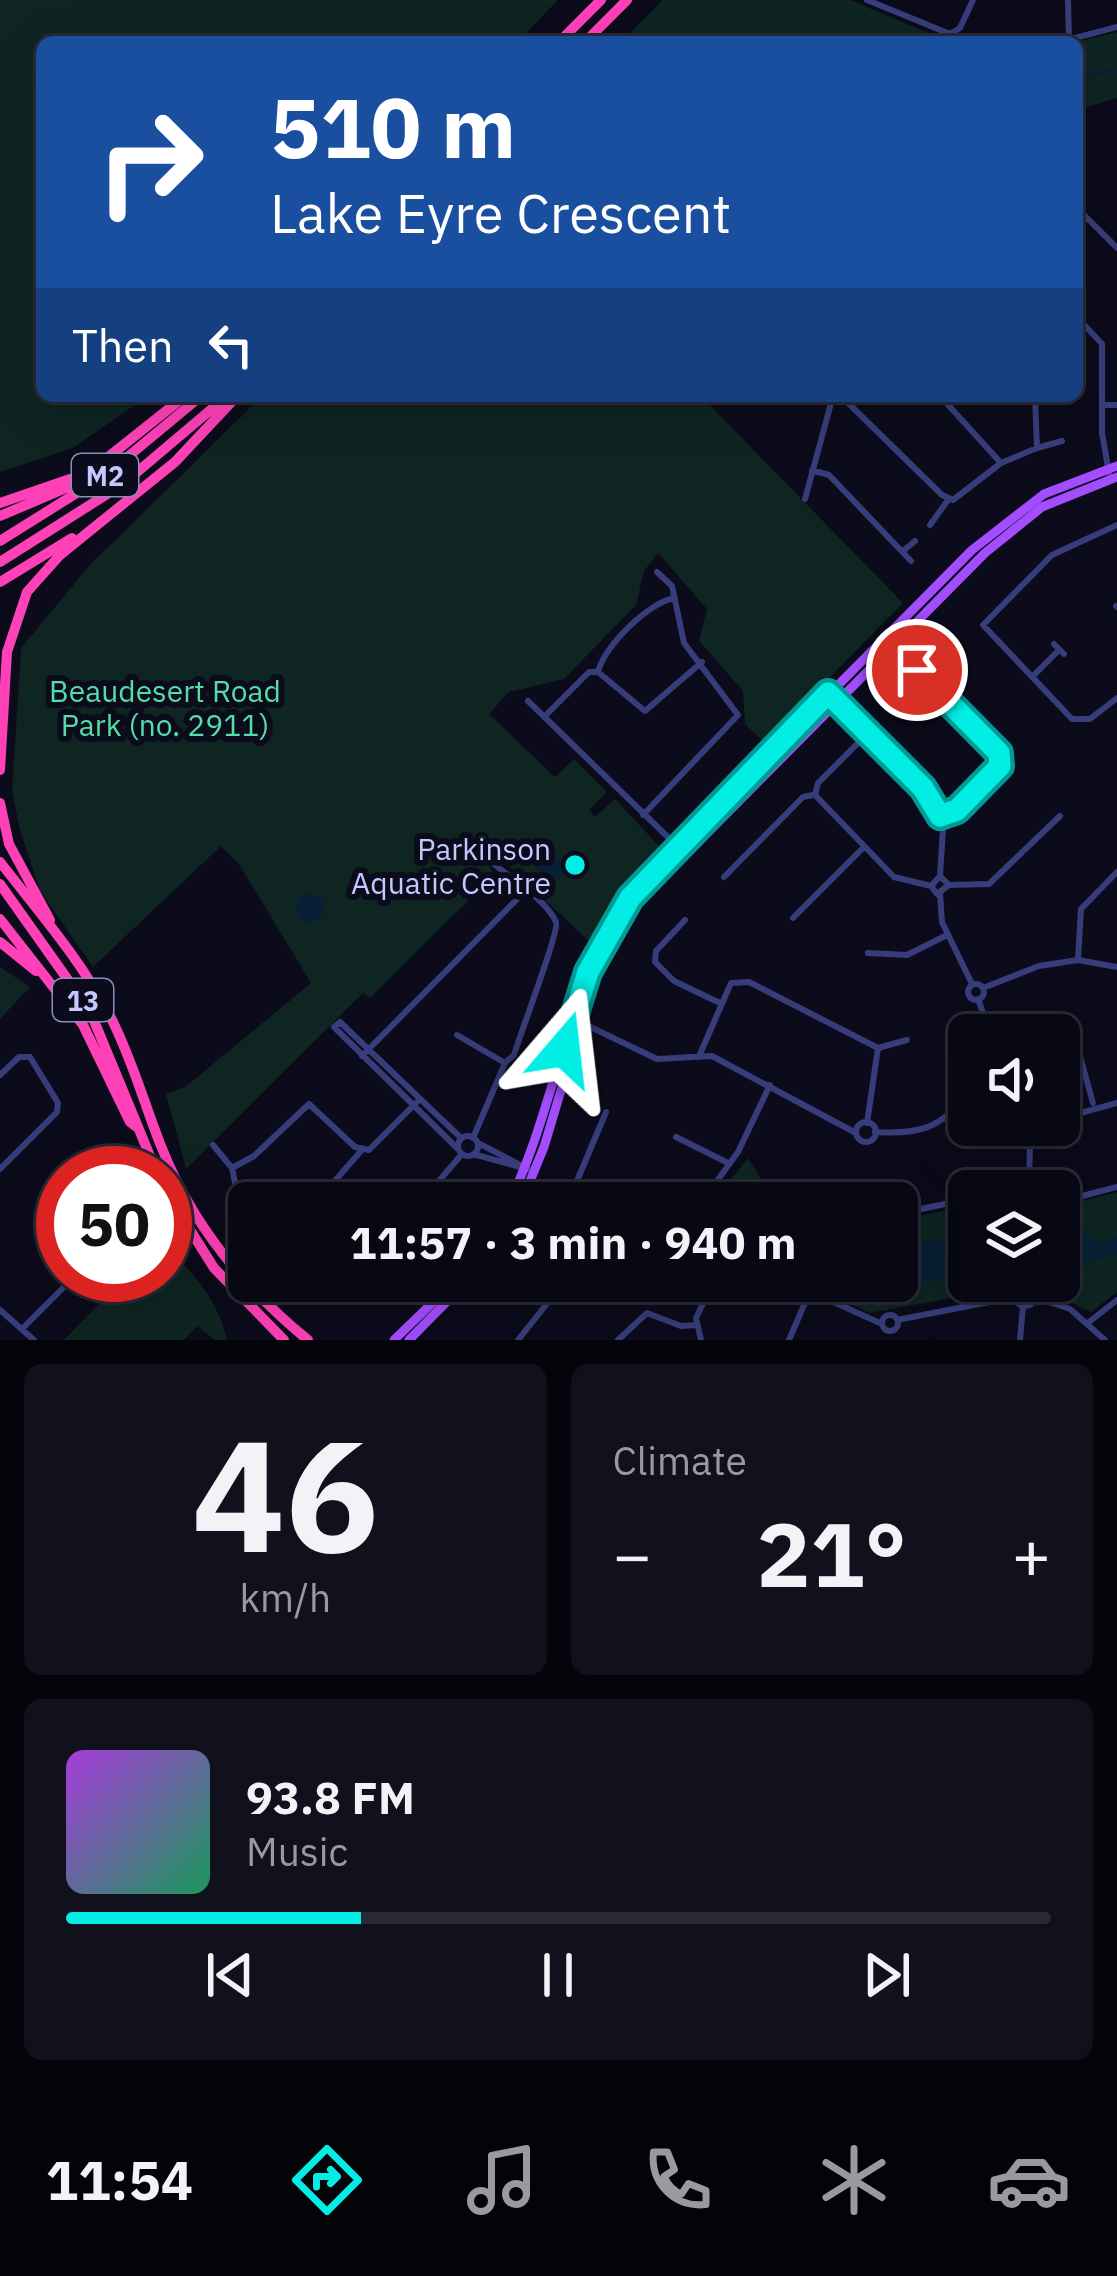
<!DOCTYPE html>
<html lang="en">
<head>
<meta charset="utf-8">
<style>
  :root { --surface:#080814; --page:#11111d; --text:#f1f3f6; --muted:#989aa0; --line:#292934; --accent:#02eee5 }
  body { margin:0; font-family:"IBM Plex Sans",sans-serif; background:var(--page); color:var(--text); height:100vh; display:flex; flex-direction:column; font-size:45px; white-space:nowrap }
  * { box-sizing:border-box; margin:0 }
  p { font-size:39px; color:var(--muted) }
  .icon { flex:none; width:66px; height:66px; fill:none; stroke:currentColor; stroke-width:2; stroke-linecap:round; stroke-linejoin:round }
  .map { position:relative; height:1340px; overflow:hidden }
  .panel { display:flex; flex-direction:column; gap:24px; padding:24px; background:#04040b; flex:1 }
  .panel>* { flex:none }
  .guide { position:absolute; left:36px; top:36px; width:1047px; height:366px; border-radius:18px; box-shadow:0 12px 48px #0002,0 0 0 3px var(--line); background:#1a4fa0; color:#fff; overflow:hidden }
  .controls { position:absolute; left:948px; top:1014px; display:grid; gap:24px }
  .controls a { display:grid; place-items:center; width:132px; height:132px; border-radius:18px; background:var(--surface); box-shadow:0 12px 48px #0002,0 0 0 3px var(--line); font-size:60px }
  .speed { position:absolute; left:36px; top:1146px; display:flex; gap:24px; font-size:60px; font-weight:700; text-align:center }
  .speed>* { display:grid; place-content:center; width:156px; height:156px; border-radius:50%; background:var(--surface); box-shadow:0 12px 48px #0002,0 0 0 3px var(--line); line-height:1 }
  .speed .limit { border:18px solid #d22; background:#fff; color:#111 }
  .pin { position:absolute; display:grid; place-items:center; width:102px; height:102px; color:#fff; margin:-51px; border:6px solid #fff; border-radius:50%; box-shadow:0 3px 12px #0007 }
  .me { position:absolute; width:132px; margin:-66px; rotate:17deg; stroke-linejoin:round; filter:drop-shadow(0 0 9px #0008) }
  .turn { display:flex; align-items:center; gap:42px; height:252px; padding:0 36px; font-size:54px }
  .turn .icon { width:156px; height:156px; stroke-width:2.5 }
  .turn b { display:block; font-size:84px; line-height:102px }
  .then { display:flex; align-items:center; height:114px; padding:0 36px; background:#0003; gap:24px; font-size:45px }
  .big { font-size:90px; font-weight:800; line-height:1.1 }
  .panel .widget { flex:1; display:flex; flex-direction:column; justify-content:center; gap:18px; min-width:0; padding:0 42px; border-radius:18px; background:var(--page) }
  .panel .dial { align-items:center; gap:0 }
  .dial b { font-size:156px; line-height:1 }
  .song { display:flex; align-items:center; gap:36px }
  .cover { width:144px; height:144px; border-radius:18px; background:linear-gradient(135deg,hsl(280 70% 55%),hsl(150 70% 35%)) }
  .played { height:12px; border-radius:6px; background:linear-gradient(90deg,var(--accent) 30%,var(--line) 30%) }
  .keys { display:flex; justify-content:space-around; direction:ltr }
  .heat { display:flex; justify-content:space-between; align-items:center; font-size:66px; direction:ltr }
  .panel .tiles { flex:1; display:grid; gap:24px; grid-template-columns:1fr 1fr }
  .widget:last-child { grid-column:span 2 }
  .trip { position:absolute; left:228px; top:1182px; width:690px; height:120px; border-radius:18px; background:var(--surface); box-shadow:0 12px 48px #0002,0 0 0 3px var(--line); font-weight:800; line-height:120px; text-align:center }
  .tab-bar { display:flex; height:192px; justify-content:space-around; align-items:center; background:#030308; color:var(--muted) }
  .tab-bar .icon { width:84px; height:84px }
  .tab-bar .current { color:var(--accent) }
  .tab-bar b { font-size:54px; color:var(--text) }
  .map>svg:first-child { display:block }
  .green { fill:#0e2521 }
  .water { fill:#082036 }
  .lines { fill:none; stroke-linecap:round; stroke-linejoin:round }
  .stream { stroke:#082036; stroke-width:3 }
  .minor { stroke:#363d7a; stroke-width:6 }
  .major { stroke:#a34dfe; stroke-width:9 }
  .highway { stroke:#fe41b6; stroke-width:10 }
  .route-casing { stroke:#019b95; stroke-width:30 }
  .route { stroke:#02eee5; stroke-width:21 }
  .poi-dot { fill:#02eee5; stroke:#0b0b1b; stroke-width:4.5 }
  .labels { text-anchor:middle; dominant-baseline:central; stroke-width:12; stroke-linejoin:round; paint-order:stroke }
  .shield { fill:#0b0b1b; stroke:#8d8fbb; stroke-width:3 }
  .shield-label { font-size:27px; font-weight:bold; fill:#c5c7ff }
  .park-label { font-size:30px; fill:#53dda7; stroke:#0b0b1b }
  .poi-label { font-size:30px; fill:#c5c7ff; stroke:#0b0b1b; text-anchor:end }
</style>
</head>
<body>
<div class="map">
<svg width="1117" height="1340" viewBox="0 0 1117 1340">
  <rect width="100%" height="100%" fill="#0b0b1b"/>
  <path class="green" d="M0,0H558L517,42H42V396H148L73,448L0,472Z
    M663,0H850L950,42H621Z
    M1117,32V98L1077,110L1076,42Z
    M262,396H701L903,603L765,743L745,724L743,691L699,641L707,609L658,553L644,571L636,605L564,679L509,692L489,714L555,777L574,759L607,792L589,810L595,817L615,799L661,848L630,882L590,942L500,858L490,868L495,874L370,998L363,993L186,1169L166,1094L185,1087L311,983L239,864L221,846L93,967L40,891L20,830L12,791L21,648L90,565Z
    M0,967L30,987L0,1019Z
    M748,1158L766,1187L802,1203H712Z
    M1117,1192V1292L1091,1312L1033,1285L1059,1281V1207Z
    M969,1205V1281H1014L1007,1288L869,1313L804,1281H897V1221Z
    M165,1245C194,1273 218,1300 227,1340H215L197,1326L184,1340H64L127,1275H165Z"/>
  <path class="water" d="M535,836L567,868L552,883L520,850Z
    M296 908a14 14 0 1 1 28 0a14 14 0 1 1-28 0Z
    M969,1226V1273L895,1289L886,1281H897V1263L921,1243L952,1239Z
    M1077,1230L1101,1243L1117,1236V1253L1059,1273V1235Z"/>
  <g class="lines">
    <path class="stream" d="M1077,78L1117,69"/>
    <path class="minor" d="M867,0L950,34L960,28L973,0
      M1068,0L1069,39
      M1060,42L1117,27
      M1077,208L1117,248
      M1077,317L1102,344V433L1110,479
      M841,396L942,495L953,500L1001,463L940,396
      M1103,405H1117
      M1037,448L1062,441
      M1001,463L1037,448L1035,396
      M812,470L829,475L911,561
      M805,499L833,396
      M930,525L948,500
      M1117,525L1052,555L983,625L1072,719H1090L1117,698
      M903,551L915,541
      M1116,606L1117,607
      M1054,644L1064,654
      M917,670L1002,760L957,810L941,816
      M598,672L645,711L702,662
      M1035,674L1058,651
      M828,693L937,807L943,829L940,876
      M528,701L676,845
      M545,716L589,672H598C604,646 650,601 675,598
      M868,733L818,783L815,795L894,877L931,886L937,894L949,885L940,876L931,886
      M643,815L738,715L684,643L672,586L657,572
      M724,877L803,797L813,795
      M949,885L989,884L1060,816
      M940,894L942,922L972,984
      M793,918L864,847
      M685,920L656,951L655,962L674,981L722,1004
      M868,953L907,955L947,935
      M1078,960L1081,909L1117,872
      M968 992a8 8 0 1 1 16 0a8 8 0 1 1-16 0Z
      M983,988L1039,966L1078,960L1117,967
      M978,999L991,1035
      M340,1022L334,1027L458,1149
      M340,1022L461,1138
      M582,1023L657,1059L712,1056L856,1133
      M457,1035L505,1063
      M878,1048L907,1040
      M1078,1049L1093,1103
      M700,1054L731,983L749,982L878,1048L867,1123
      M362,1056L525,891
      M0,1075L19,1057H30L58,1103L57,1112L0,1169
      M606,1112L577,1181L614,1203
      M1059,1119L1117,1103
      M856 1132a10 10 0 1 1 20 0a10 10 0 1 1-20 0Z
      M875,1132C920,1135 940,1128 969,1094
      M458 1146a10 10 0 1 1 20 0a10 10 0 1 1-20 0Z
      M676,1137L726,1162
      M473,1138L505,1063L514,1055C519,1037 560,930 556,922C547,901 512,879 494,864
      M480,1144L526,1168
      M213,1145L232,1168L254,1156L309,1104L355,1147L369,1150L418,1101
      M473,1154L535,1171
      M232,1168L235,1183L255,1203
      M438,1184L460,1203
      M774,1186L813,1203
      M1029,1189L1030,1141L1040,1125
      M326,1191L361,1151
      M1023,1191H1036
      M1059,1202L1117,1187
      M420,1203L462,1154
      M701,1203L738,1152L770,1085
      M897,1214L969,1199
      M787,1281L882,1324
      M1015 1296a10 10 0 1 1 20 0a10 10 0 1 1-20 0Z
      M1035,1297L1070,1309L1105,1340
      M0,1310L34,1340
      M882 1323a8 8 0 1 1 16 0a8 8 0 1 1-16 0Z
      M897,1320L1015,1297
      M1089,1322L1117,1300
      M22,1329L76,1275
      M518,1340L565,1281
      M618,1340L647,1313L681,1326L696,1325
      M701,1340L696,1318L714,1281
      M789,1340L810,1291
      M1020,1340L1023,1306"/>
    <path class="major" d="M509,1203C560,1098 567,974 643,882L972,550L1044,494L1117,466
      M521,1203L544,1147L592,987L635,906L985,553L1042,507L1117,477
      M394,1340L455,1281
      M409,1340L467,1281"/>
    <path class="highway" d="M559,42L601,0
      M585,42L627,0
      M0,503L70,479
      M0,516L73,485L185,396
      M0,541L107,474L201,396
      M0,562L123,484L227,396
      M0,582L72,538
      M0,770L7,652L27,592L60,555L175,462L237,396
      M0,803L9,844L50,920
      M0,862C39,912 82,961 111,1018C132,1059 144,1103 161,1146C192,1225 243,1287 308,1340
      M0,884L90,1011L157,1173
      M0,919L83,1025L130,1122L138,1128
      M0,942L36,971
      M165,1190L214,1268L284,1340"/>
  </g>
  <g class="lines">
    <defs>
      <path id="route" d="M564,1049L588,972L630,898L828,693L923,788L940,816L957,810L1000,766L999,753L917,670"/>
    </defs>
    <use href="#route" class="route-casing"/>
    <use href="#route" class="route"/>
  </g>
  <circle class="poi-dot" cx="575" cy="865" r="12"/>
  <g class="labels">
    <g class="shield">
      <rect x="72" y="454" width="66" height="42" rx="9"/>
      <rect x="53" y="979" width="60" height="42" rx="9"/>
    </g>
    <g class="shield-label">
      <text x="105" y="475">M2</text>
      <text x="83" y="1000">13</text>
    </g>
    <g class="park-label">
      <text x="165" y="690">Beaudesert Road<tspan x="165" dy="34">Park (no. 2911)</tspan></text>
    </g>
    <g class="poi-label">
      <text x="551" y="848">Parkinson<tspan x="551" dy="34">Aquatic Centre</tspan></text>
    </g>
  </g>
</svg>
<div class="controls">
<a><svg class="icon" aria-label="sound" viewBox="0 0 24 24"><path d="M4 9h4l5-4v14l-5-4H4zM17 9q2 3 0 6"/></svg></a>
<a><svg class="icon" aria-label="layers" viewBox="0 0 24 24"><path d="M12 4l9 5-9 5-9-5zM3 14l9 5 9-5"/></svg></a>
</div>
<div class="speed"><div class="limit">50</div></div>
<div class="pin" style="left:917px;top:670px;background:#d93025"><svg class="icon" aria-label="arrive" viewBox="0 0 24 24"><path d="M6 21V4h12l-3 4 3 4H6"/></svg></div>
<svg class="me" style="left:564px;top:1049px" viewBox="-20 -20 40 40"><path d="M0-17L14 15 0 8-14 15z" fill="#02eee5" stroke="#fff" stroke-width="4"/></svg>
<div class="trip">11:57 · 3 min · 940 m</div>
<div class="guide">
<div class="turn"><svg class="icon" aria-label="right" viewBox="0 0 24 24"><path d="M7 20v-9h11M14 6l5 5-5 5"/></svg><div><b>510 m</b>Lake Eyre Crescent</div></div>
<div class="then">Then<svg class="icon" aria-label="left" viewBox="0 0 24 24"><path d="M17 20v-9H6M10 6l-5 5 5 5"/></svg></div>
</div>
</div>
<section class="panel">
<div class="tiles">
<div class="widget dial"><b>46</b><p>km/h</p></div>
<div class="widget"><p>Climate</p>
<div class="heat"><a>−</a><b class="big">21°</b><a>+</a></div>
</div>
<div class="widget">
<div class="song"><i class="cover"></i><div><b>93.8 FM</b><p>Music</p></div></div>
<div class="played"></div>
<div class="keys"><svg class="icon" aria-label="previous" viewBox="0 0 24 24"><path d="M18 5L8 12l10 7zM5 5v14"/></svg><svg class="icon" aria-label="pause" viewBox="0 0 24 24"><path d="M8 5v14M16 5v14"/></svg><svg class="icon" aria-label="next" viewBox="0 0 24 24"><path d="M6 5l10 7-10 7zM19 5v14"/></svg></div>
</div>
</div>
</section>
<nav class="tab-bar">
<b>11:54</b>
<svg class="icon current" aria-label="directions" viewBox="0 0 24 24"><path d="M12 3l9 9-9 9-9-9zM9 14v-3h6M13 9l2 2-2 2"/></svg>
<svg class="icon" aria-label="music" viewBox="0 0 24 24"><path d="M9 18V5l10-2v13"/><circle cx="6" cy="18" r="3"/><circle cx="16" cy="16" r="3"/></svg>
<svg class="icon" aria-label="phone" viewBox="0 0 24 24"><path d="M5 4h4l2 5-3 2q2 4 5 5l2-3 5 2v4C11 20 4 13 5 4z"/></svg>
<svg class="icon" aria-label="climate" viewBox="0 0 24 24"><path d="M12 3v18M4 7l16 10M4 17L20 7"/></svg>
<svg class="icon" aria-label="car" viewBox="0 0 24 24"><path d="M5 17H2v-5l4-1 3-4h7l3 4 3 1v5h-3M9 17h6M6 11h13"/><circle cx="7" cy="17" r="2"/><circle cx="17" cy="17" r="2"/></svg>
</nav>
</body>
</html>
